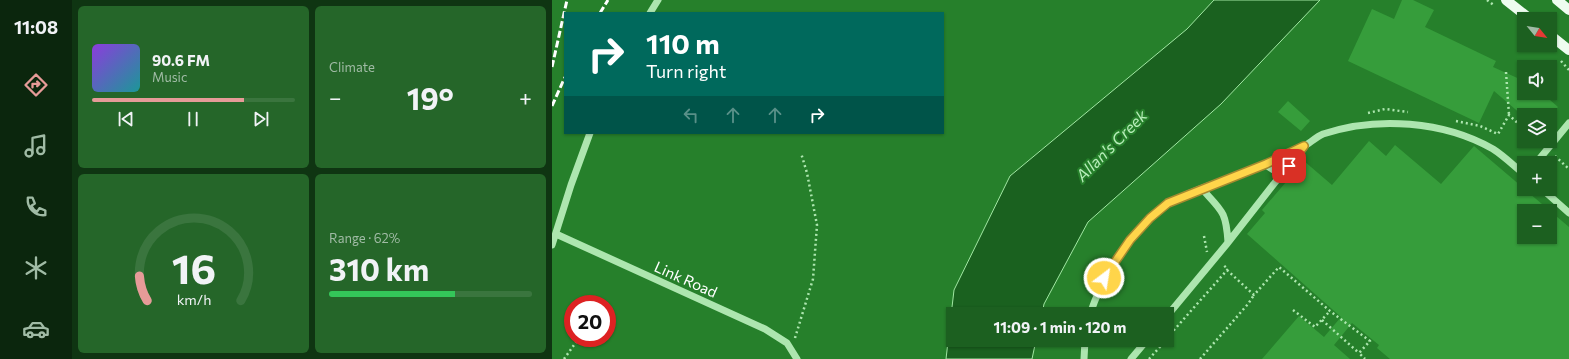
<!DOCTYPE html>
<html lang="en">
<head>
<meta charset="utf-8">
<style>
  :root { --surface:#1c6020; --page:#256629; --text:#f1f3f6; --muted:#a0bba5; --line:#3a753e; --accent:#e69b98 }
  body { margin:0; font-family:Commissioner,sans-serif; background:var(--page); color:var(--text); height:100vh; display:flex; flex-direction:column; font-size:15px; white-space:nowrap }
  * { box-sizing:border-box; margin:0 }
  p { font-size:13px; color:var(--muted) }
  .icon { flex:none; width:22px; height:22px; fill:none; stroke:currentColor; stroke-width:2; stroke-linecap:round; stroke-linejoin:round }
  .map { position:relative; flex:1; overflow:hidden }
  .panel { display:flex; flex-direction:column; gap:6px; padding:6px; background:#0f3512; width:480px }
  .panel>* { flex:none }
  .hud { position:absolute; left:12px; top:12px; width:380px; height:122px; border-radius:0px; box-shadow:0 1px 3px #0004; background:#00695c; color:#fff; overflow:hidden }
  .needle { width:26px; rotate:120deg }
  .fabs { position:absolute; left:965px; top:12px; display:grid; gap:8px }
  .fabs a { display:grid; place-items:center; width:40px; height:40px; border-radius:0px; background:var(--surface); box-shadow:0 1px 3px #0004; font-size:20px }
  .speed { position:absolute; left:12px; top:295px; display:flex; gap:8px; font-size:20px; font-weight:700; text-align:center }
  .speed>* { display:grid; place-content:center; width:52px; height:52px; border-radius:50%; background:var(--surface); box-shadow:0 1px 3px #0004; line-height:1 }
  .speed .limit { border:6px solid #d22; background:#fff; color:#111 }
  .pin { position:absolute; display:grid; place-items:center; width:34px; height:34px; color:#fff; margin:-17px; border-radius:8px; box-shadow:0 2px 6px #0006 }
  .me { position:absolute; width:44px; margin:-22px; rotate:31deg; stroke-linejoin:round; filter:drop-shadow(0 0 3px #0008) }
  .turn { display:flex; align-items:center; gap:14px; height:84px; padding:0 16px; font-size:18px }
  .turn .icon { width:52px; height:52px; stroke-width:2.5 }
  .turn b { display:block; font-size:28px; line-height:34px }
  .lanes { display:flex; align-items:center; height:38px; padding:0 16px; background:#0003; justify-content:center; gap:20px; direction:ltr }
  .lanes .off { opacity:.35 }
  .big { font-size:30px; font-weight:700; line-height:1.1 }
  .panel .tile { flex:1; display:flex; flex-direction:column; justify-content:center; gap:6px; min-width:0; padding:0 14px; border-radius:6px; background:var(--page) }
  .panel .dial { align-items:center; gap:0 }
  .dial svg { height:104px; overflow:visible; fill:none; stroke:var(--line); stroke-width:7; stroke-linecap:round; text-anchor:middle }
  .dial text { fill:var(--text); stroke:none }
  .song { display:flex; align-items:center; gap:12px }
  .cover { width:48px; height:48px; border-radius:6px; background:linear-gradient(135deg,hsl(270 70% 55%),hsl(180 70% 35%)) }
  .played { height:4px; border-radius:2px; background:linear-gradient(90deg,var(--accent) 75%,var(--line) 75%) }
  .keys { display:flex; justify-content:space-around; direction:ltr }
  .heat { display:flex; justify-content:space-between; align-items:center; font-size:22px; direction:ltr }
  .charge { height:6px; border-radius:3px; background:linear-gradient(90deg,#34c759 62%,var(--line) 0) }
  .panel .tiles { flex:1; display:grid; gap:6px; grid-template-columns:repeat(2,1fr) }
  .trip { position:absolute; left:394px; top:307px; width:228px; height:40px; border-radius:0px; background:var(--surface); box-shadow:0 1px 3px #0004; font-weight:700; line-height:40px; text-align:center }
  main { display:flex; flex:1; min-height:0 }
  .tab-bar { display:flex; flex-direction:column; width:72px; justify-content:space-around; align-items:center; background:#0b260d; color:var(--muted) }
  .tab-bar .icon { width:28px; height:28px }
  .tab-bar .active { color:var(--accent) }
  .tab-bar b { font-size:18px; color:var(--text) }
  .map>svg:first-child { display:block }
  .water { fill:#1a611f; stroke:#a1e7a3 }
  .building { fill:#369d3b; fill-rule:evenodd }
  .lines { fill:none; stroke-linecap:round; stroke-linejoin:round }
  .path { stroke:#ade6af; stroke-width:2.5; stroke-dasharray:2 3; stroke-linecap:butt }
  .minor { stroke:#ade6af; stroke-width:7 }
  .major { stroke:#eefdf0; stroke-width:10 }
  .rail { stroke:#fff; stroke-width:3; stroke-dasharray:7 3; stroke-linecap:butt }
  .route-casing { stroke:#a68a30; stroke-width:10 }
  .route { stroke:#ffd54a; stroke-width:7 }
  .labels { text-anchor:middle; dominant-baseline:central; stroke-width:4; stroke-linejoin:round; paint-order:stroke }
  .street-label { font-size:15px; fill:#fff; stroke:#26802b }
  .water-label { font-size:16px; font-style:italic; fill:#b8eeba; stroke:#26802b }
</style>
</head>
<body>
<main>
<nav class="tab-bar">
<b>11:08</b>
<svg class="icon active" aria-label="directions" viewBox="0 0 24 24"><path d="M12 3l9 9-9 9-9-9zM9 14v-3h6M13 9l2 2-2 2"/></svg>
<svg class="icon" aria-label="music" viewBox="0 0 24 24"><path d="M9 18V5l10-2v13"/><circle cx="6" cy="18" r="3"/><circle cx="16" cy="16" r="3"/></svg>
<svg class="icon" aria-label="phone" viewBox="0 0 24 24"><path d="M5 4h4l2 5-3 2q2 4 5 5l2-3 5 2v4C11 20 4 13 5 4z"/></svg>
<svg class="icon" aria-label="climate" viewBox="0 0 24 24"><path d="M12 3v18M4 7l16 10M4 17L20 7"/></svg>
<svg class="icon" aria-label="car" viewBox="0 0 24 24"><path d="M5 17H2v-5l4-1 3-4h7l3 4 3 1v5h-3M9 17h6M6 11h13"/><circle cx="7" cy="17" r="2"/><circle cx="17" cy="17" r="2"/></svg>
</nav>
<section class="panel">
<div class="tiles">
<div class="tile">
<div class="song"><i class="cover"></i><div><b>90.6 FM</b><p>Music</p></div></div>
<div class="played"></div>
<div class="keys"><svg class="icon" aria-label="previous" viewBox="0 0 24 24"><path d="M18 5L8 12l10 7zM5 5v14"/></svg><svg class="icon" aria-label="pause" viewBox="0 0 24 24"><path d="M8 5v14M16 5v14"/></svg><svg class="icon" aria-label="next" viewBox="0 0 24 24"><path d="M6 5l10 7-10 7zM19 5v14"/></svg></div>
</div>
<div class="tile"><p>Climate</p>
<div class="heat"><a>−</a><b class="big">19°</b><a>+</a></div>
</div>
<div class="tile dial"><svg viewBox="0 0 100 80">
<path d="M14 69A42 42 0 1 1 86 69"/>
<path d="M14 69A42 42 0 0 1 8 50" stroke="#e69b98"/>
<text x="50" y="56" font-size="32" font-weight="700">16</text>
<text x="50" y="72" font-size="11">km/h</text>
</svg></div>
<div class="tile"><p>Range · 62%</p><b class="big">310 km</b><div class="charge"></div></div>
</div>
</section>
<div class="map">
<svg width="1017" height="359" viewBox="0 0 1017 359">
  <rect width="100%" height="100%" fill="#26802b"/>
  <path class="water" d="M662,0H768L669,104L536,222L492,304L490,314H401V340H484L480,359H394L402,290L458,176L635,29Z"/>
  <path class="building" d="M850,0H861L882,10L873,27L944,61L941,67L972,81V93H990L1006,107L999,115H970L942,91L927,123L796,61L820,9L842,19Z
    M736,101L758,121L749,131L726,112Z
    M817,141L834,156L843,145L889,184L922,146L1017,227V359H838L825,348L827,345L800,323L782,345L798,359H710L747,316L772,337L789,317L695,234L713,213L710,210L752,161L780,185ZM972,211H998V237H972Z"/>
  <g class="lines">
    <path class="path" d="M935,0L943,6
      M1009,61L1017,70
      M954,72L957,115
      M816,113L833,109L856,112
      M904,121L928,126L946,134L957,115L972,129
      M1003,156L1017,169
      M652,236L655,252
      M675,270L702,295L727,267L778,311L818,341L807,353L813,359
      M741,310L763,327L778,311
      M770,320L807,353
      M243,338L261,279L265,225L255,173L249,153
      M615,338L676,269L670,264
      M12,359L27,338
      M597,359L614,340
      M648,359L696,304L702,295"/>
    <path class="minor" d="M98,13L106,0
      M984,163L1017,123
      M714,165L729,175
      M650,189C670,211 674,211 676,242
      M990,189L1017,213
      M4,234L213,329L235,343L245,359
      M0,245L19,185L38,133
      M538,314C550,279 565,254 590,227C598,218 607,209 617,203C646,187 682,178 713,165C725,160 738,153 751,147C758,143 764,137 771,134C825,116 892,121 941,149C952,156 962,166 972,174
      M615,316L674,245L750,148
      M532,359L533,340
      M579,359L595,340"/>
    <path class="major" d="M954,0L978,19
      M1005,0L1017,10
      M998,35L1017,50"/>
    <path class="rail" d="M48,13L56,0
      M0,67L15,0
      M0,106L13,77"/>
  </g>
  <g class="lines">
    <defs>
      <path id="route" d="M552,278L578,240L598,218L616,203L714,164L752,146L737,166"/>
    </defs>
    <use href="#route" class="route-casing"/>
    <use href="#route" class="route"/>
  </g>
  <g class="labels">
    <g class="street-label">
      <text transform="translate(134 279) rotate(24)">Link Road</text>
    </g>
    <g class="water-label">
      <text transform="translate(559 145) rotate(-45)">Allan's Creek</text>
    </g>
  </g>
</svg>
<div class="fabs">
<a><svg class="needle" viewBox="-14 -14 28 28"><path d="M0-13l5 13h-10z" fill="#e53935"/><path d="M0 13l5-13h-10z" fill="#a0bba5"/></svg></a>
<a><svg class="icon" aria-label="sound" viewBox="0 0 24 24"><path d="M4 9h4l5-4v14l-5-4H4zM17 9q2 3 0 6"/></svg></a>
<a><svg class="icon" aria-label="layers" viewBox="0 0 24 24"><path d="M12 4l9 5-9 5-9-5zM3 14l9 5 9-5"/></svg></a>
<a>+</a>
<a>−</a>
</div>
<div class="speed"><div class="limit">20</div></div>
<div class="pin" style="left:737px;top:166px;background:#d93025"><svg class="icon" aria-label="arrive" viewBox="0 0 24 24"><path d="M6 21V4h12l-3 4 3 4H6"/></svg></div>
<svg class="me" style="left:552px;top:278px" viewBox="-20 -20 40 40"><circle r="17" fill="#ffd54a" stroke="#fff" stroke-width="3"/><path d="M0-11L8 9 0 5-8 9z" fill="#fff"/></svg>
<div class="trip">11:09 · 1 min · 120 m</div>
<div class="hud">
<div class="turn"><svg class="icon" aria-label="right" viewBox="0 0 24 24"><path d="M7 20v-9h11M14 6l5 5-5 5"/></svg><div><b>110 m</b>Turn right</div></div>
<div class="lanes"><svg class="icon off" aria-label="left" viewBox="0 0 24 24"><path d="M17 20v-9H6M10 6l-5 5 5 5"/></svg><svg class="icon off" aria-label="ahead" viewBox="0 0 24 24"><path d="M12 20V5M6 11l6-6 6 6"/></svg><svg class="icon off" aria-label="ahead" viewBox="0 0 24 24"><path d="M12 20V5M6 11l6-6 6 6"/></svg><svg class="icon" aria-label="right" viewBox="0 0 24 24"><path d="M7 20v-9h11M14 6l5 5-5 5"/></svg></div>
</div>
</div>
</main>
</body>
</html>
